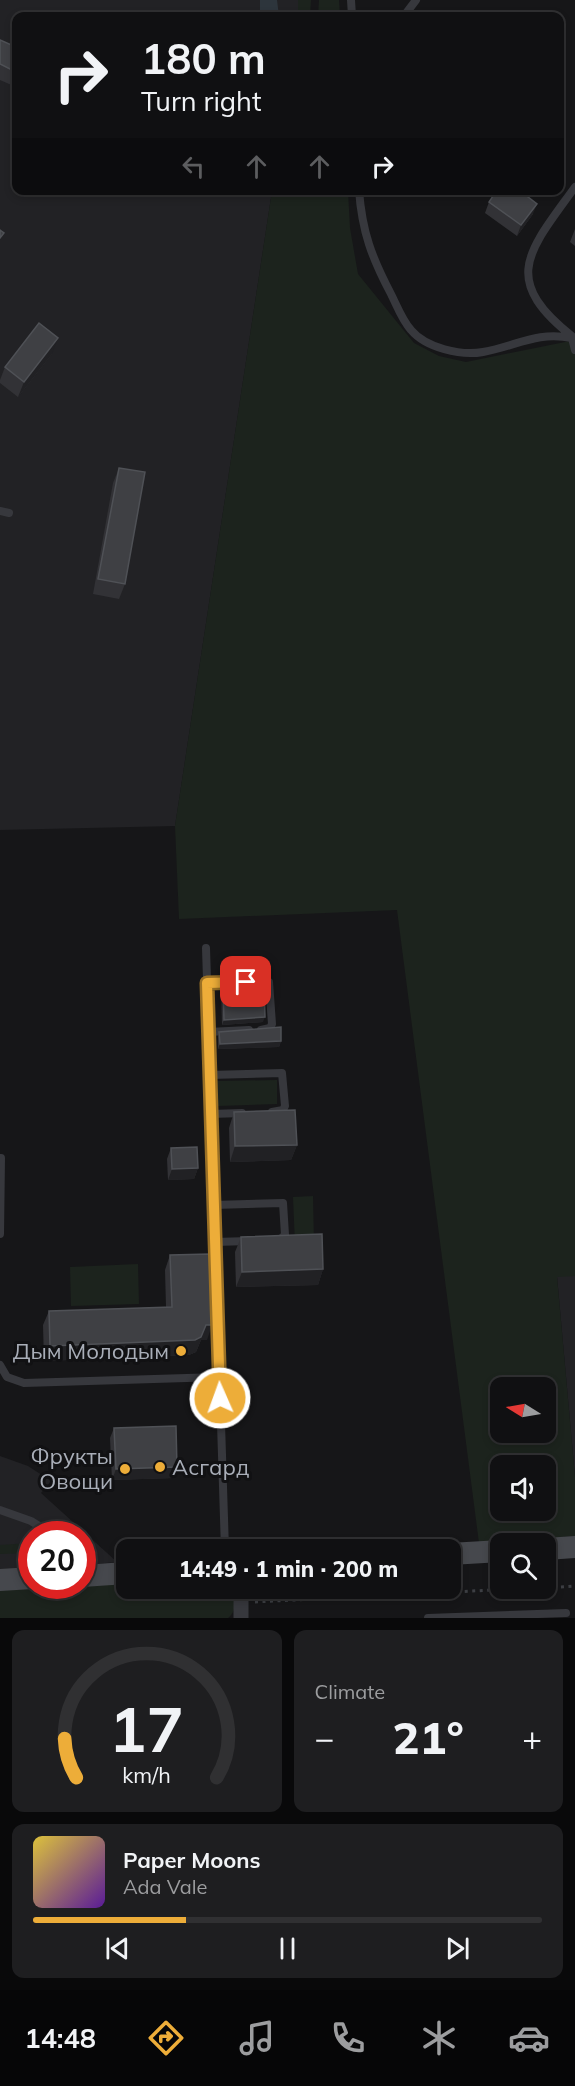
<!DOCTYPE html>
<html lang="en">
<head>
<meta charset="utf-8">
<style>
  :root { --surface:#101012; --page:#1e1e20; --text:#f1f3f6; --muted:#9c9d9f; --line:#303032; --accent:#edad39 }
  body { margin:0; font-family:Mulish,sans-serif; background:var(--page); color:var(--text); height:100vh; display:flex; flex-direction:column; font-size:22px; white-space:nowrap }
  * { box-sizing:border-box; margin:0 }
  p { font-size:20px; color:var(--muted) }
  .icon { flex:none; width:33px; height:33px; fill:none; stroke:currentColor; stroke-width:2; stroke-linecap:round; stroke-linejoin:round }
  .map { position:relative; height:1618px; overflow:hidden }
  .panel { display:flex; flex-direction:column; gap:12px; padding:12px; background:#09090a; flex:1 }
  .panel>* { flex:none }
  .top-card { position:absolute; left:12px; top:12px; width:552px; height:183px; border-radius:12px; box-shadow:0 3px 9px #0003,0 0 0 2px var(--line); background:#101012; color:var(--text); overflow:hidden }
  .needle { width:39px; rotate:281deg }
  .buttons { position:absolute; left:490px; top:1377px; display:grid; gap:12px }
  .buttons a { display:grid; place-items:center; width:66px; height:66px; border-radius:12px; background:var(--surface); box-shadow:0 3px 9px #0003,0 0 0 2px var(--line); font-size:30px }
  .speed { position:absolute; left:18px; top:1521px; display:flex; gap:12px; font-size:30px; font-weight:700; text-align:center }
  .speed>* { display:grid; place-content:center; width:78px; height:78px; border-radius:50%; background:var(--surface); box-shadow:0 3px 9px #0003,0 0 0 2px var(--line); line-height:1 }
  .speed .limit { border:9px solid #d22; background:#fff; color:#111 }
  .pin { position:absolute; display:grid; place-items:center; width:51px; height:51px; color:#fff; margin:-26px; border-radius:12px; box-shadow:0 3px 9px #0006 }
  .me { position:absolute; width:66px; margin:-33px; rotate:358deg; stroke-linejoin:round; filter:drop-shadow(0 0 4px #0008) }
  .turn { display:flex; align-items:center; gap:21px; height:126px; padding:0 30px; font-size:27px }
  .turn .icon { width:78px; height:78px; stroke-width:2.5 }
  .turn b { display:block; font-size:42px; line-height:51px }
  .lanes { display:flex; align-items:center; height:57px; padding:0 30px; background:#0003; justify-content:center; gap:30px; direction:ltr }
  .lanes .off { opacity:.35 }
  .big { font-size:45px; font-weight:800; line-height:1.1 }
  .panel .tile { flex:1; display:flex; flex-direction:column; justify-content:center; gap:9px; min-width:0; padding:0 21px; border-radius:12px; background:var(--page) }
  .panel .dial { align-items:center; gap:0 }
  .dial svg { height:156px; overflow:visible; fill:none; stroke:var(--line); stroke-width:7; stroke-linecap:round; text-anchor:middle }
  .dial text { fill:var(--text); stroke:none }
  .song { display:flex; align-items:center; gap:18px }
  .cover { width:72px; height:72px; border-radius:9px; background:linear-gradient(135deg,hsl(50 70% 55%),hsl(270 70% 35%)) }
  .played { height:6px; border-radius:3px; background:linear-gradient(90deg,var(--accent) 30%,var(--line) 30%) }
  .keys { display:flex; justify-content:space-around; direction:ltr }
  .heat { display:flex; justify-content:space-between; align-items:center; font-size:33px; direction:ltr }
  .panel .tiles { flex:1; display:grid; gap:12px; grid-template-columns:1fr 1fr }
  .tile:last-child { grid-column:span 2 }
  .trip { position:absolute; left:116px; top:1539px; width:345px; height:60px; border-radius:12px; background:var(--surface); box-shadow:0 3px 9px #0003,0 0 0 2px var(--line); font-weight:800; line-height:60px; text-align:center }
  .dock { display:flex; height:96px; justify-content:space-around; align-items:center; background:#060607; color:var(--muted) }
  .dock .icon { width:42px; height:42px }
  .dock .on { color:var(--accent) }
  .dock b { font-size:27px; color:var(--text) }
  .map>svg:first-child { display:block }
  .built { fill:#222225 }
  .green { fill:#1c231d; fill-rule:evenodd }
  .water { fill:#2d353c }
  .lines { fill:none; stroke-linecap:round; stroke-linejoin:round }
  .path { stroke:#3d3f44; stroke-width:3; stroke-dasharray:3 4.5; stroke-linecap:butt }
  .lane { stroke:#37383d; stroke-width:8 }
  .street { stroke:#37383d; stroke-width:15 }
  .secondary { stroke:#46484d; stroke-width:22 }
  .wall { fill:#323236 }
  .shaded-wall { fill:#212124 }
  .building { fill:#3f4044; stroke:#4f5156; stroke-width:1.5 }
  .route-casing { stroke:#9a7025; stroke-width:15 }
  .route { stroke:#edad39; stroke-width:10 }
  .poi-dot { fill:#edad39; stroke:#111113; stroke-width:2 }
  .labels { text-anchor:middle; dominant-baseline:central; stroke-width:6; stroke-linejoin:round; paint-order:stroke }
  .poi-label { font-size:22px; fill:#a9aeb8; stroke:#111113; text-anchor:end }
</style>
</head>
<body>
<div class="map">
<svg width="575" height="1618" viewBox="0 0 575 1618">
  <rect width="100%" height="100%" fill="#161618"/>
  <path class="built" d="M0,0H298V16H16V190L272,191L175,826L0,830Z
    M557,1276H575V1477Z
    M0,1456L28,1466L51,1481L41,1493L117,1562L83,1565L82,1534H32L31,1568L0,1570Z"/>
  <path class="green" d="M298,0H311L310,16H298Z
    M319,0H339L340,16H318Z
    M272,191H348L350,228L358,274L414,343L439,356L466,362L575,340V1276L557,1277L575,1477V1536L479,1543L397,910L179,919L175,826ZM501,1388H546V1432H501ZM501,1466H546V1510H501Z
    M277,1080V1104L218,1106L217,1081Z
    M313,1196L314,1244L295,1245L293,1197Z
    M138,1264L139,1304L71,1306L70,1267Z
    M31,1543V1553L0,1554V1545Z
    M126,1584V1588L227,1589C235,1597 238,1611 228,1618H0V1590Z"/>
  <path class="water" d="M260,0H277L279,16H260Z"/>
  <g class="lines">
    <path class="path" d="M546,1588L575,1586
      M255,1602L532,1588"/>
    <path class="lane" d="M351,0L352,16
      M404,16L416,0
      M359,190C362,232 372,258 391,294C397,306 402,320 411,330C426,348 461,356 483,352C517,346 536,331 572,338L575,350
      M573,337C499,279 529,251 575,187
      M0,511L9,513
      M206,948L225,1550
      M207,983L269,982L272,1024L270,1028L261,1030
      M208,1032L249,1030
      M210,1075L282,1073L285,1106L283,1110L272,1112
      M211,1114L242,1113
      M214,1205L283,1203L285,1235L279,1240
      M0,1234L1,1158
      M215,1242L249,1241
      M0,1365L7,1377L24,1383L219,1377
      M0,1510L31,1521L52,1534
      M82,1558L96,1570
      M428,1618L566,1613"/>
    <path class="street" d="M241,1618V1588"/>
    <path class="secondary" d="M546,1549L575,1547
      M450,1554L501,1551
      M82,1576L126,1573
      M0,1580L32,1578"/>
  </g>
  <path class="wall" d="M0,40L16,47V87L0,80Z
    M489,202L533,214L517,236L485,213Z
    M575,229V246L570,242Z
    M52,354L18,397L0,383V380L5,367Z
    M119,468L125,584L119,599L93,594L113,483Z
    M223,985L263,1022L222,1025L221,990Z
    M219,1032L281,1041L279,1047L218,1049V1037Z
    M234,1112L297,1145L291,1160L230,1162L229,1128Z
    M171,1148L198,1168L194,1179L168,1180L167,1159Z
    M241,1237L323,1269L318,1285L236,1287L235,1252Z
    M170,1255L207,1340H201L196,1352L189,1355L44,1361L43,1325L49,1311L166,1307L165,1270Z
    M114,1428L177,1467L173,1478L112,1480L110,1438Z"/>
  <path class="shaded-wall" d="M537,204L533,214L517,236L521,225Z
    M58,338L52,354L18,397L24,382Z
    M265,1017L263,1022L222,1025L224,1020Z
    M281,1041L279,1047L218,1049L220,1044Z
    M297,1145L291,1160L230,1162L235,1146Z
    M198,1168L194,1179L168,1180L172,1169Z
    M323,1269L318,1285L236,1287L242,1272Z
    M206,1325H212L207,1340H201L196,1352L189,1355L44,1361L50,1346Z
    M177,1467L173,1478L112,1480L116,1469Z"/>
  <path class="building" d="M0,40L16,47V72L0,64Z
    M497,190H519L537,204L521,225L489,202Z
    M0,230L4,233L0,238Z
    M39,323L58,338L24,382L5,367Z
    M119,468L145,472L125,584L98,579Z
    M264,984L265,1017L224,1020L223,985Z
    M281,1027V1041L220,1044L219,1032Z
    M295,1110L297,1145L235,1146L234,1112Z
    M197,1147L198,1168L172,1169L171,1148Z
    M322,1234L323,1269L242,1272L241,1237Z
    M209,1254L212,1325H206L201,1337L195,1340L50,1346L49,1311L172,1307L170,1255Z
    M176,1426L177,1467L116,1469L114,1428Z"/>
  <g class="lines">
    <defs>
      <path id="route" d="M220,1398L207,983L246,982"/>
    </defs>
    <use href="#route" class="route-casing"/>
    <use href="#route" class="route"/>
  </g>
  <g class="poi-dot">
    <circle cx="181" cy="1351" r="6"/>
    <circle cx="160" cy="1467" r="6"/>
    <circle cx="125" cy="1469" r="6"/>
  </g>
  <g class="labels">
    <g class="poi-label">
      <text x="169" y="1351">Дым Молодым</text>
      <text x="113" y="1456">Фрукты<tspan x="113" dy="25">Овощи</tspan></text>
      <text x="172" y="1467" text-anchor="start">Асгард</text>
    </g>
  </g>
</svg>
<div class="buttons">
<a><svg class="needle" viewBox="-14 -14 28 28"><path d="M0-13l5 13h-10z" fill="#e53935"/><path d="M0 13l5-13h-10z" fill="#9c9d9f"/></svg></a>
<a><svg class="icon" aria-label="sound" viewBox="0 0 24 24"><path d="M4 9h4l5-4v14l-5-4H4zM17 9q2 3 0 6"/></svg></a>
<a><svg class="icon" aria-label="search" viewBox="0 0 24 24"><circle cx="10" cy="10" r="6"/><path d="M15 15l6 6"/></svg></a>
</div>
<div class="speed"><div class="limit">20</div></div>
<div class="pin" style="left:246px;top:982px;background:#d93025"><svg class="icon" aria-label="arrive" viewBox="0 0 24 24"><path d="M6 21V4h12l-3 4 3 4H6"/></svg></div>
<svg class="me" style="left:220px;top:1398px" viewBox="-20 -20 40 40"><circle r="17" fill="#edad39" stroke="#fff" stroke-width="3"/><path d="M0-11L8 9 0 5-8 9z" fill="#fff"/></svg>
<div class="trip">14:49 · 1 min · 200 m</div>
<div class="top-card">
<div class="turn"><svg class="icon" aria-label="right" viewBox="0 0 24 24"><path d="M7 20v-9h11M14 6l5 5-5 5"/></svg><div><b>180 m</b>Turn right</div></div>
<div class="lanes"><svg class="icon off" aria-label="left" viewBox="0 0 24 24"><path d="M17 20v-9H6M10 6l-5 5 5 5"/></svg><svg class="icon off" aria-label="ahead" viewBox="0 0 24 24"><path d="M12 20V5M6 11l6-6 6 6"/></svg><svg class="icon off" aria-label="ahead" viewBox="0 0 24 24"><path d="M12 20V5M6 11l6-6 6 6"/></svg><svg class="icon" aria-label="right" viewBox="0 0 24 24"><path d="M7 20v-9h11M14 6l5 5-5 5"/></svg></div>
</div>
</div>
<section class="panel">
<div class="tiles">
<div class="tile dial"><svg viewBox="0 0 100 80">
<path d="M14 69A42 42 0 1 1 86 69"/>
<path d="M14 69A42 42 0 0 1 8 49" stroke="#edad39"/>
<text x="50" y="56" font-size="32" font-weight="700">17</text>
<text x="50" y="72" font-size="11">km/h</text>
</svg></div>
<div class="tile"><p>Climate</p>
<div class="heat"><a>−</a><b class="big">21°</b><a>+</a></div>
</div>
<div class="tile">
<div class="song"><i class="cover"></i><div><b>Paper Moons</b><p>Ada Vale</p></div></div>
<div class="played"></div>
<div class="keys"><svg class="icon" aria-label="previous" viewBox="0 0 24 24"><path d="M18 5L8 12l10 7zM5 5v14"/></svg><svg class="icon" aria-label="pause" viewBox="0 0 24 24"><path d="M8 5v14M16 5v14"/></svg><svg class="icon" aria-label="next" viewBox="0 0 24 24"><path d="M6 5l10 7-10 7zM19 5v14"/></svg></div>
</div>
</div>
</section>
<nav class="dock">
<b>14:48</b>
<svg class="icon on" aria-label="directions" viewBox="0 0 24 24"><path d="M12 3l9 9-9 9-9-9zM9 14v-3h6M13 9l2 2-2 2"/></svg>
<svg class="icon" aria-label="music" viewBox="0 0 24 24"><path d="M9 18V5l10-2v13"/><circle cx="6" cy="18" r="3"/><circle cx="16" cy="16" r="3"/></svg>
<svg class="icon" aria-label="phone" viewBox="0 0 24 24"><path d="M5 4h4l2 5-3 2q2 4 5 5l2-3 5 2v4C11 20 4 13 5 4z"/></svg>
<svg class="icon" aria-label="climate" viewBox="0 0 24 24"><path d="M12 3v18M4 7l16 10M4 17L20 7"/></svg>
<svg class="icon" aria-label="car" viewBox="0 0 24 24"><path d="M5 17H2v-5l4-1 3-4h7l3 4 3 1v5h-3M9 17h6M6 11h13"/><circle cx="7" cy="17" r="2"/><circle cx="17" cy="17" r="2"/></svg>
</nav>
</body>
</html>
